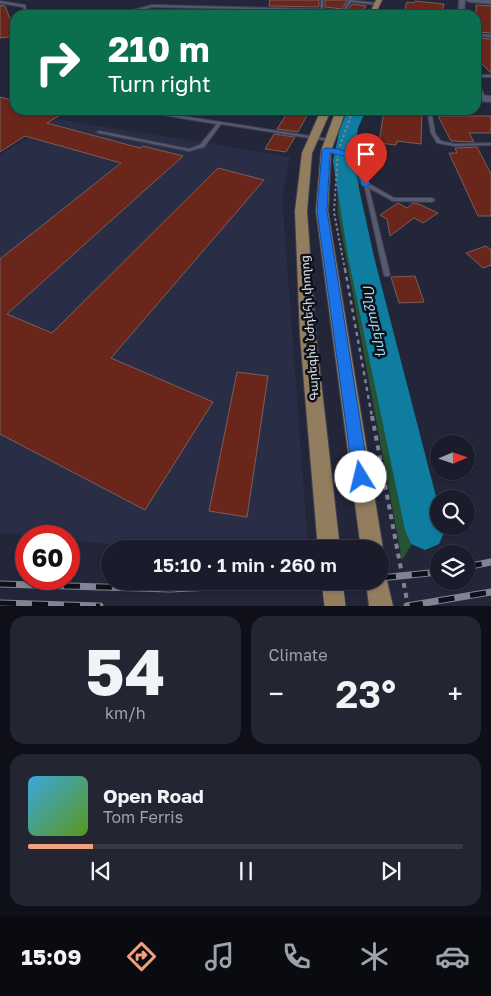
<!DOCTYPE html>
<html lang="en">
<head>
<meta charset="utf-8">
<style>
  :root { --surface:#1a1c2b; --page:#232533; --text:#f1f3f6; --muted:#9fa1a9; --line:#383a47; --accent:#f2a17e }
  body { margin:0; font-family:"Golos Text","Noto Sans Armenian",sans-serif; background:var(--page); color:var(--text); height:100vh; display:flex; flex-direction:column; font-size:19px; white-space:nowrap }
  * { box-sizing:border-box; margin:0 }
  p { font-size:16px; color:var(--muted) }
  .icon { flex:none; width:28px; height:28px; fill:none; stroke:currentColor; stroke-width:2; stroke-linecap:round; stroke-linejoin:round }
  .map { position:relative; height:606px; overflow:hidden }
  .panel { display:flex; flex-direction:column; gap:10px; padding:10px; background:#0e0f18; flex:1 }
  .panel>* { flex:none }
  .guide { position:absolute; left:10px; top:10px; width:471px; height:105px; border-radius:15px; box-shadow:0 1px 4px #0004,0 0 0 1px var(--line); background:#0b6e4f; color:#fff; overflow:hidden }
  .needle { width:32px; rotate:88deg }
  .fabs { position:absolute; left:430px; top:435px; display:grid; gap:10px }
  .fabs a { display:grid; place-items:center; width:45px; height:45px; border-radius:50%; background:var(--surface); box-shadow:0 1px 4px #0004,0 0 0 1px var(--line); font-size:25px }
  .speed { position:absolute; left:15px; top:525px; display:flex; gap:10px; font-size:25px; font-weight:700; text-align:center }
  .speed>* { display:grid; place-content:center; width:65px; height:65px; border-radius:50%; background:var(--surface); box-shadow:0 1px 4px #0004,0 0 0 1px var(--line); line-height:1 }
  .speed .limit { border:8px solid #d22; background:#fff; color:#111 }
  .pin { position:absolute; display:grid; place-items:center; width:42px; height:42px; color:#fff; margin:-51px -21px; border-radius:50% 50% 50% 0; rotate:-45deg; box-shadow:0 0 5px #0007 }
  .pin .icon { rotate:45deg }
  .me { position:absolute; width:55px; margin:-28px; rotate:351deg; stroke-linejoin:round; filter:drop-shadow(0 0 4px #0008) }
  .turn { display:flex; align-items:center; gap:18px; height:105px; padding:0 15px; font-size:22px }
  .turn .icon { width:65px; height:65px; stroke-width:2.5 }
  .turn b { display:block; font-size:35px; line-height:42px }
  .big { font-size:38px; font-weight:600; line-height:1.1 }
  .panel .widget { flex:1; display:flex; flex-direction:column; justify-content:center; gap:8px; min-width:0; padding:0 18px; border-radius:15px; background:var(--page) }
  .panel .dial { align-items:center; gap:0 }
  .dial b { font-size:65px; line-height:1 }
  .song { display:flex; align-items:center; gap:15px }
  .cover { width:60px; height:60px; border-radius:8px; background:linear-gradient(135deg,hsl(200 70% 55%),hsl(90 70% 35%)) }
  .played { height:5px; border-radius:2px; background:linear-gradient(90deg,var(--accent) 15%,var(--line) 15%) }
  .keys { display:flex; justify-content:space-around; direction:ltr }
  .heat { display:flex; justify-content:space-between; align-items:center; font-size:28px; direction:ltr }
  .panel .tiles { flex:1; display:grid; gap:10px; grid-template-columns:1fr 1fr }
  .widget:last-child { grid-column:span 2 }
  .trip { position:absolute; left:101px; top:540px; width:288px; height:50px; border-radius:25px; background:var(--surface); box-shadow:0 1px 4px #0004,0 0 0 1px var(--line); font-weight:600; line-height:50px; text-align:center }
  .tab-bar { display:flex; height:80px; justify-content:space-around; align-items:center; background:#0a0b11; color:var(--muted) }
  .tab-bar .icon { width:35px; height:35px }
  .tab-bar .on { color:var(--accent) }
  .tab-bar b { font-size:22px; color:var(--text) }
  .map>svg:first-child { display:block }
  .built { fill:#2a2d46 }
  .green { fill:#255333 }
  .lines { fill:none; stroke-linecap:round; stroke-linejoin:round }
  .river { fill:#0e7d9f; fill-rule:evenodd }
  .building { fill:#6b261c; stroke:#795f5a }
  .service-casing { stroke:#404151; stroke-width:2 }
  .minor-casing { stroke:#404151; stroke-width:2 }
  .tertiary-casing { stroke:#404151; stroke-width:2 }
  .primary-casing { stroke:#404151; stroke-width:2 }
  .service { fill:#56596f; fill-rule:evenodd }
  .minor { fill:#56596f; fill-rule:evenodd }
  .tertiary { fill:#56596f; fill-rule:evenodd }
  .primary { fill:#927e5f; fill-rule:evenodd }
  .rail-casing { stroke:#818494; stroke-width:7 }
  .rail { stroke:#0e1018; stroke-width:5; stroke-dasharray:16; stroke-linecap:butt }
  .primary-bridge-casing { stroke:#404151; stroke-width:22; stroke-linecap:butt }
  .path-bridge-far2 { stroke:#818393; stroke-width:2; stroke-dasharray:2.5 2.5; stroke-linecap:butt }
  .path-bridge-far1 { stroke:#818393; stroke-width:2.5; stroke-dasharray:4 4; stroke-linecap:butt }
  .path-bridge { stroke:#818393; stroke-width:4; stroke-dasharray:5 5; stroke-linecap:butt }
  .primary-bridge { stroke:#927e5f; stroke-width:21 }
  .route { fill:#1a73e8; stroke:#114b97 }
  .labels { text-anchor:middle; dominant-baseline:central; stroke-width:5; stroke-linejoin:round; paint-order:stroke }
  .street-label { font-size:12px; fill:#e1e3f0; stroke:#0e1018 }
  .water-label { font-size:14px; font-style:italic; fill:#97dcf8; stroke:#0e1018 }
</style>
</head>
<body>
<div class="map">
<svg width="491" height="606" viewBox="0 0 491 606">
  <rect width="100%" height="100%" fill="#232639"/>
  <path class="built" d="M57,119L290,157L282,196L308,548L221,544L220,549H163L69,540V536H34L0,533V155Z"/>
  <path class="green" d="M340,164L356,169L360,173L357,202L358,216L370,253V271L378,309L408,431L421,497L422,528L402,560L338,214L337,190Z"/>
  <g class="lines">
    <path class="river" d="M348,110H366L358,128L353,161L374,257L439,508V526H444L445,530L439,544L425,550L411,544L405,530L348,257L333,161L340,128Z"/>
  </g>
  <path class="building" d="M270,0H319V7L269,6Z
    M325,0H347L342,9L325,7Z
    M415,1L444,4L441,15H403L407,2L414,3Z
    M352,4L366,6L361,15H345L344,11L348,10Z
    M0,5L5,6L15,31V36L0,38Z
    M476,5L491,6V33L476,32Z
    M268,12L328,13L339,15H267Z
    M476,38L491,39V73L476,58Z
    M0,97L15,101V110H48L62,114L47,123L140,148L143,146L183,156L7,314L52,333L218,168L264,180L111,358L213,402L145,510L0,434V259L121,163L25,136L0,152Z
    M289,110H310L298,132L277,129Z
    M384,110H422L421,144L397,141L396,145L379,143Z
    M438,116H491V133H469L474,142L451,141Z
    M274,134L295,137L286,152L265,149Z
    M477,147L491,174V216H478L449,153H457L455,148Z
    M398,203L407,208L413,203L419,204L438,213L423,223L414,218L390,236L387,219L380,215Z
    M486,246L491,250V265L483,268L466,253Z
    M415,276L424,302L399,303L391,277Z
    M237,372L268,376L247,517L209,511Z"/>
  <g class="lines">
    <defs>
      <path id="service" d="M321,0H323V9L342,11L343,15H341L340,13L328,11L152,7L135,12L132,15H129L133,10L152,5L321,9Z
        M349,0L377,3L378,4L377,5L351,2L346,9H344Z
        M0,1L25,5L26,9L24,10L23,7L0,3Z
        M476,34L491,35V37L476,36Z
        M476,75H491V77H476Z
        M143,110L329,139L331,140L329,141L221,124L204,147L189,151L99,133L97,132L99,131L189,149L200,145L217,124L144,112L142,111Z
        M259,110H263L262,115H260Z
        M427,110H431L435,133L441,141L454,144L491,143V145L454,146L437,143L431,133Z
        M324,150H338L357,155L368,183L394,198H432L435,200L432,202L393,201L369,188L390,275L389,276H385L384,275L364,184L353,157L338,152H326L324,151Z"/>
      <path id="minor" d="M459,0H465L464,15H458Z
        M466,0H491V4L469,2Z
        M476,84L480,86L486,99L485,101L478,99Z"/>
      <path id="tertiary" d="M476,95L491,96V102L476,101Z"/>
      <path id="primary" d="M376,0H382L375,15H369Z
        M321,110H331L312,153L307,211L316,336L340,549H318L300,336L295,211L302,153Z
        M336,110H346L331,151L328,211L383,549L380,556V549H361L316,211L321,151Z
        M380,571L385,573L393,606H369L366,581H380Z"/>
    </defs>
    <use href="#service" class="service-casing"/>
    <use href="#minor" class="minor-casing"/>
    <use href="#tertiary" class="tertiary-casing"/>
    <use href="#primary" class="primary-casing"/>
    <use href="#service" class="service"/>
    <use href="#minor" class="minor"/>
    <use href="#tertiary" class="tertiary"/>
    <use href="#primary" class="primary"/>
    <defs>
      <path id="rail" d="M466,567L491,562
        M380,578L439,572
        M0,584L170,589L339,581
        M0,603L100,606
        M407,606L491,592"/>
    </defs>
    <use href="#rail" class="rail-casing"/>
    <use href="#rail" class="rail"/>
    <defs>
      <path id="primary-bridge" d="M332,581L335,606"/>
    </defs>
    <use href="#primary-bridge" class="primary-bridge-casing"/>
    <path class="path-bridge-far2" d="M345,270L334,212L338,151L353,110"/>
    <path class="path-bridge-far1" d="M345,269L372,417"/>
    <path class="path-bridge" d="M372,416L408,606"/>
    <use href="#primary-bridge" class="primary-bridge"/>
  </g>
  <path class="route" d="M326,148L338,149L358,155L370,184L366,187L362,186L352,158L330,153L327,211L369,477L366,482L361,484L356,482L353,477L317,211L322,150Z"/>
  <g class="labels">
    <g class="street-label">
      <text transform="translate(309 328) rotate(-94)">Գարեգին Նժդեհի փողոց</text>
    </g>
    <g class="water-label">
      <text transform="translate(376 320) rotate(77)">Ողջաբերդ</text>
    </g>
  </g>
</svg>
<div class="fabs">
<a><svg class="needle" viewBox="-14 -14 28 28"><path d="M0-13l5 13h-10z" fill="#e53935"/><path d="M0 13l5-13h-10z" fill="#9fa1a9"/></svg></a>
<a><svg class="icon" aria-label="search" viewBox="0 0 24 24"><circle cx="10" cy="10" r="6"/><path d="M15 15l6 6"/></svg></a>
<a><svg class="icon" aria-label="layers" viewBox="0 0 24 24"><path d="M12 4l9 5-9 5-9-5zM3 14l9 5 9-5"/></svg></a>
</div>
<div class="speed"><div class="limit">60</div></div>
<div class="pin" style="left:366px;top:184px;background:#d93025"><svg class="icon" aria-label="arrive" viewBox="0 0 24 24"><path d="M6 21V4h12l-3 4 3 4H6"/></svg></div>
<svg class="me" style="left:361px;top:477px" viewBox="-20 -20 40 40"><circle r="19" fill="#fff"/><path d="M0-13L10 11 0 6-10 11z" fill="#1a73e8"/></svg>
<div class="trip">15:10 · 1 min · 260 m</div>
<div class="guide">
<div class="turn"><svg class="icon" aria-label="right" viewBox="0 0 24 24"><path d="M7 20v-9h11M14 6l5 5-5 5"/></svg><div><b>210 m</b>Turn right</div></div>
</div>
</div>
<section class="panel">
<div class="tiles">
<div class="widget dial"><b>54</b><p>km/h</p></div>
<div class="widget"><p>Climate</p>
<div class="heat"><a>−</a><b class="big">23°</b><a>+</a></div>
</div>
<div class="widget">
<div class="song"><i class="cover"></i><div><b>Open Road</b><p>Tom Ferris</p></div></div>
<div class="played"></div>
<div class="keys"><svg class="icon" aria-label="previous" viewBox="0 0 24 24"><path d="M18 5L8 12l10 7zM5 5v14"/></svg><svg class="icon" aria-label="pause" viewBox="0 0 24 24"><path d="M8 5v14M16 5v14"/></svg><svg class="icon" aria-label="next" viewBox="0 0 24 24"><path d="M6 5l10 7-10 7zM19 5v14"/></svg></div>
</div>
</div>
</section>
<nav class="tab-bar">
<b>15:09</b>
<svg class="icon on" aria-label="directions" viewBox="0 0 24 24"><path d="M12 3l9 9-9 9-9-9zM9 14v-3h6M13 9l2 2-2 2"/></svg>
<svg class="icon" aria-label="music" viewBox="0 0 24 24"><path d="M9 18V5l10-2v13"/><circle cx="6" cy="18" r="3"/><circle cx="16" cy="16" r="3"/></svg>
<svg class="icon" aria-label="phone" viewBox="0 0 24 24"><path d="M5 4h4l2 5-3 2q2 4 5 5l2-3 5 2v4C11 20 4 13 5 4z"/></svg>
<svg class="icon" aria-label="climate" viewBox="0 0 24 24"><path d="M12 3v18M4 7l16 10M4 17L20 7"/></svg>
<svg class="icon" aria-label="car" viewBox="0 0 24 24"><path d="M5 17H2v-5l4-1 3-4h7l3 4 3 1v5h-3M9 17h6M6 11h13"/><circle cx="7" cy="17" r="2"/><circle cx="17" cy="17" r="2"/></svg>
</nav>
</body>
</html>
